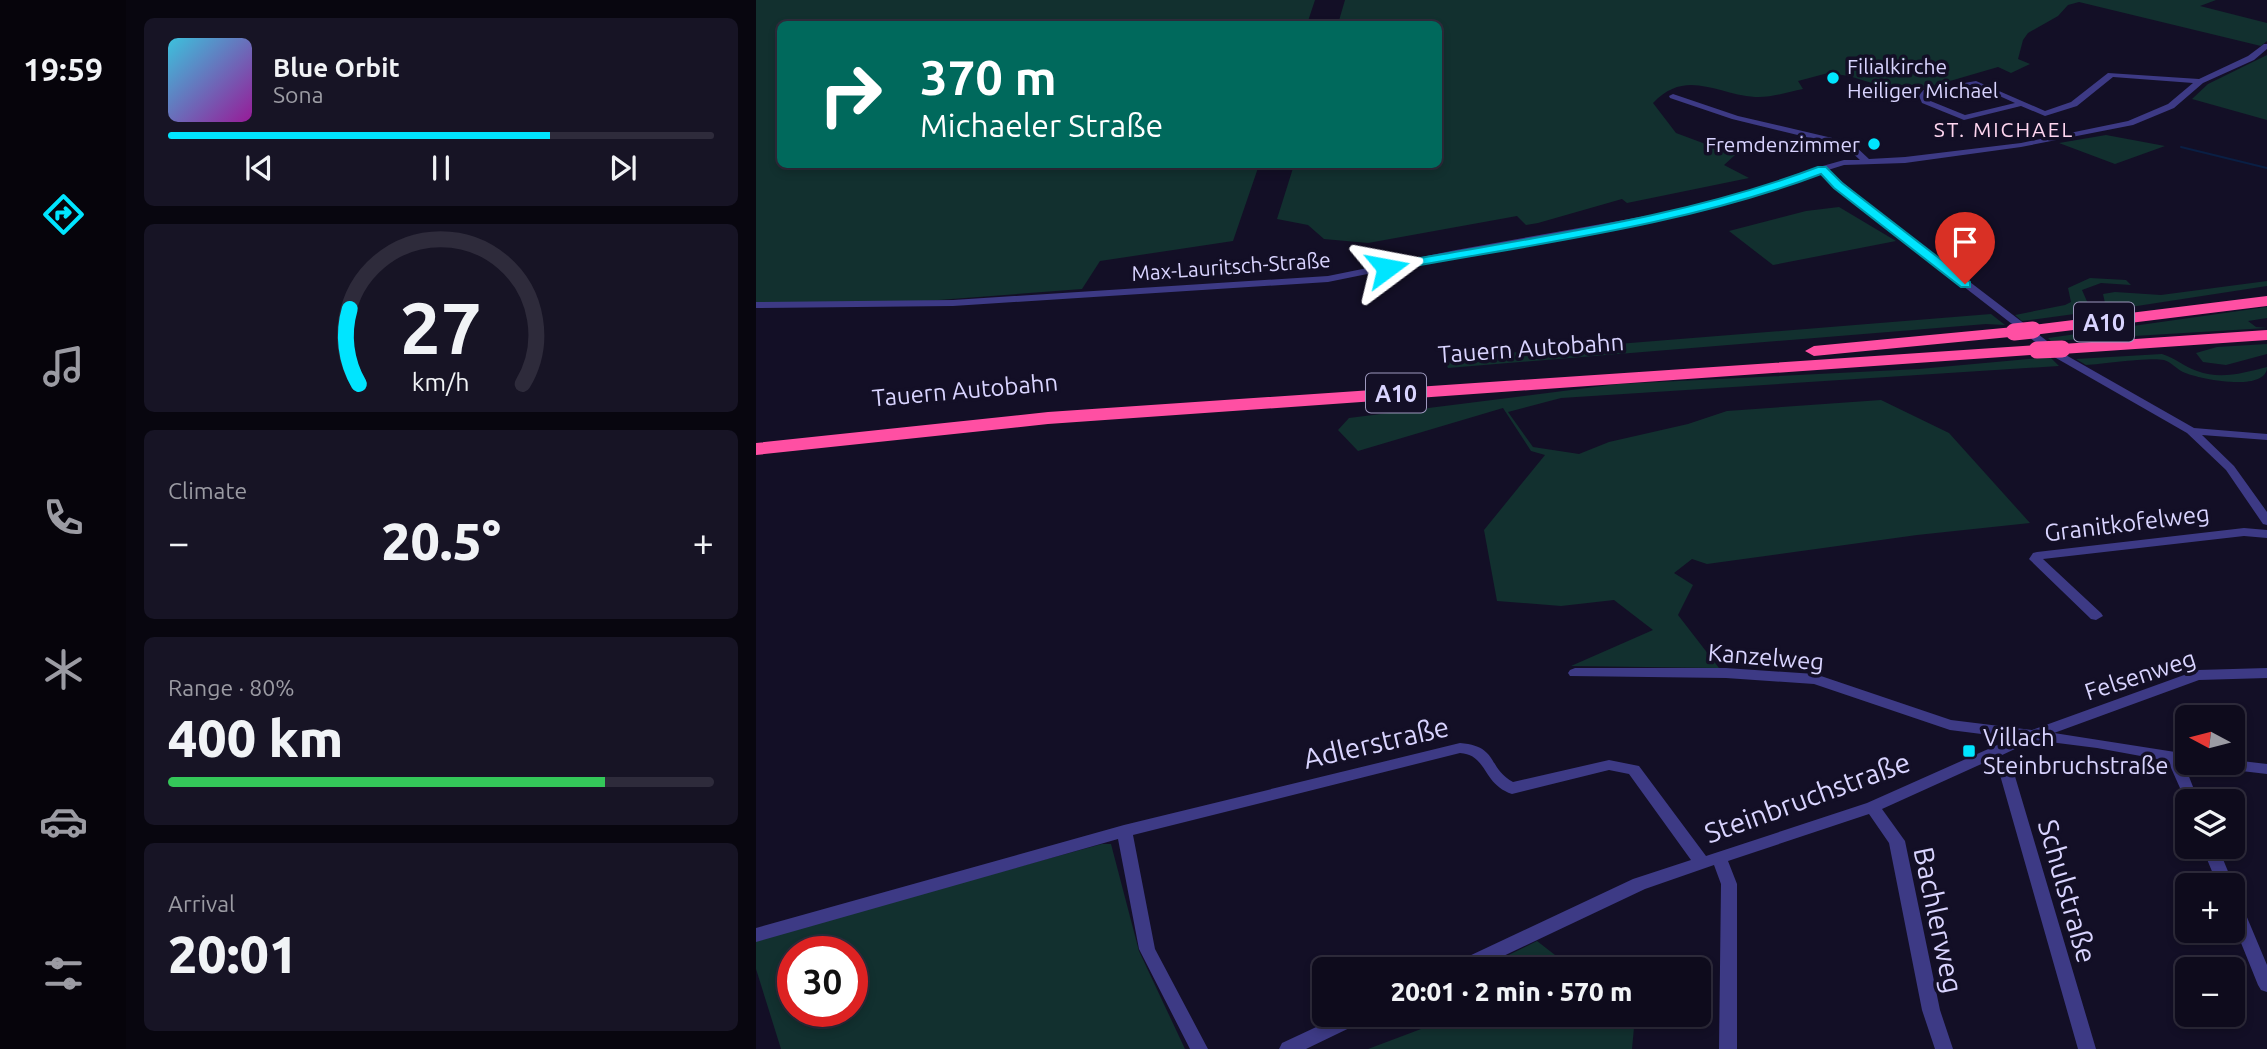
<!DOCTYPE html>
<html lang="en">
<head>
<meta charset="utf-8">
<style>
  :root { --surface:#0e0b1c; --page:#171425; --text:#f1f3f6; --muted:#9b9ba3; --line:#2e2b3b; --accent:#00e5ff }
  body { margin:0; font-family:Ubuntu,sans-serif; background:var(--page); color:var(--text); height:100vh; display:flex; flex-direction:column; font-size:26px; white-space:nowrap }
  * { box-sizing:border-box; margin:0 }
  p { font-size:23px; color:var(--muted) }
  .icon { flex:none; width:38px; height:38px; fill:none; stroke:currentColor; stroke-width:2; stroke-linecap:round; stroke-linejoin:round }
  .map { position:relative; flex:1; overflow:hidden }
  .sheet { display:flex; flex-direction:column; gap:18px; padding:18px; background:#08060f; width:630px }
  .sheet>* { flex:none }
  .banner { position:absolute; left:21px; top:21px; width:665px; height:147px; border-radius:10px; box-shadow:0 4px 10px #0003,0 0 0 2px var(--line); background:#00695c; color:#fff; overflow:hidden }
  .needle { width:46px; rotate:277deg }
  .buttons { position:absolute; left:1419px; top:705px; display:grid; gap:14px }
  .buttons a { display:grid; place-items:center; width:70px; height:70px; border-radius:10px; background:var(--surface); box-shadow:0 4px 10px #0003,0 0 0 2px var(--line); font-size:35px }
  .speed { position:absolute; left:21px; top:936px; display:flex; gap:14px; font-size:35px; font-weight:700; text-align:center }
  .speed>* { display:grid; place-content:center; width:91px; height:91px; border-radius:50%; background:var(--surface); box-shadow:0 4px 10px #0003,0 0 0 2px var(--line); line-height:1 }
  .speed .limit { border:10px solid #d22; background:#fff; color:#111 }
  .pin { position:absolute; display:grid; place-items:center; width:60px; height:60px; color:#fff; margin:-72px -30px; border-radius:50% 50% 50% 0; rotate:-45deg; box-shadow:0 0 7px #0007 }
  .pin .icon { rotate:45deg }
  .me { position:absolute; width:77px; margin:-38px; rotate:77deg; stroke-linejoin:round; filter:drop-shadow(0 0 5px #0008) }
  .turn { display:flex; align-items:center; gap:24px; height:147px; padding:0 28px; font-size:32px }
  .turn .icon { width:91px; height:91px; stroke-width:2.5 }
  .turn b { display:block; font-size:49px; line-height:60px }
  .big { font-size:52px; font-weight:800; line-height:1.1 }
  .sheet .tile { flex:1; display:flex; flex-direction:column; justify-content:center; gap:10px; min-width:0; padding:0 24px; border-radius:10px; background:var(--page) }
  .sheet .dial { align-items:center; gap:0 }
  .dial svg { height:182px; overflow:visible; fill:none; stroke:var(--line); stroke-width:7; stroke-linecap:round; text-anchor:middle }
  .dial text { fill:var(--text); stroke:none }
  .song { display:flex; align-items:center; gap:21px }
  .cover { width:84px; height:84px; border-radius:10px; background:linear-gradient(135deg,hsl(190 70% 55%),hsl(300 70% 35%)) }
  .played { height:7px; border-radius:4px; background:linear-gradient(90deg,var(--accent) 70%,var(--line) 70%) }
  .keys { display:flex; justify-content:space-around; direction:ltr }
  .heat { display:flex; justify-content:space-between; align-items:center; font-size:38px; direction:ltr }
  .charge { height:10px; border-radius:5px; background:linear-gradient(90deg,#34c759 80%,var(--line) 0) }
  .trip { position:absolute; left:556px; top:957px; width:399px; height:70px; border-radius:10px; background:var(--surface); box-shadow:0 4px 10px #0003,0 0 0 2px var(--line); font-weight:800; line-height:70px; text-align:center }
  main { display:flex; flex:1; min-height:0 }
  .menu { display:flex; flex-direction:column; width:126px; justify-content:space-around; align-items:center; background:#06040b; color:var(--muted) }
  .menu .icon { width:49px; height:49px }
  .menu .active { color:var(--accent) }
  .menu b { font-size:32px; color:var(--text) }
  .map>svg:first-child { display:block }
  .green { fill:#12302f; fill-rule:evenodd }
  .lines { fill:none; stroke-linecap:round; stroke-linejoin:round }
  .stream { stroke:#0a1f44; stroke-width:2 }
  .street { fill:#3d3a85; fill-rule:evenodd }
  .highway { fill:#ff4fa3; fill-rule:evenodd }
  .highway-bridge { stroke:#ff4fa3; stroke-width:17 }
  .route { fill:#00e5ff; stroke:#0095a6; stroke-width:2 }
  .poi-dot { fill:#00e5ff; stroke:#130f26; stroke-width:2.5 }
  .labels { text-anchor:middle; dominant-baseline:central; stroke-width:7; stroke-linejoin:round; paint-order:stroke }
  .far-poi-label { font-size:21px; fill:#d9d4ff; stroke:#130f26; text-anchor:start }
  .far-neighbourhood-label { font-size:21px; letter-spacing:2px; fill:#ffd6f0; stroke:#130f26 }
  .far-street-label { font-size:21px; fill:#d9d4ff; stroke:#130f26 }
  .shield { fill:#130f26; stroke:#9e99be; stroke-width:2 }
  .shield-label { font-size:23px; font-weight:bold; fill:#d9d4ff }
  .street-label { font-size:24px; fill:#d9d4ff; stroke:#130f26 }
  .poi-label { font-size:24px; fill:#d9d4ff; stroke:#130f26; text-anchor:start }
  .near-street-label { font-size:28px; fill:#d9d4ff; stroke:#130f26 }
</style>
</head>
<body>
<main>
<nav class="menu">
<b>19:59</b>
<svg class="icon active" aria-label="directions" viewBox="0 0 24 24"><path d="M12 3l9 9-9 9-9-9zM9 14v-3h6M13 9l2 2-2 2"/></svg>
<svg class="icon" aria-label="music" viewBox="0 0 24 24"><path d="M9 18V5l10-2v13"/><circle cx="6" cy="18" r="3"/><circle cx="16" cy="16" r="3"/></svg>
<svg class="icon" aria-label="phone" viewBox="0 0 24 24"><path d="M5 4h4l2 5-3 2q2 4 5 5l2-3 5 2v4C11 20 4 13 5 4z"/></svg>
<svg class="icon" aria-label="climate" viewBox="0 0 24 24"><path d="M12 3v18M4 7l16 10M4 17L20 7"/></svg>
<svg class="icon" aria-label="car" viewBox="0 0 24 24"><path d="M5 17H2v-5l4-1 3-4h7l3 4 3 1v5h-3M9 17h6M6 11h13"/><circle cx="7" cy="17" r="2"/><circle cx="17" cy="17" r="2"/></svg>
<svg class="icon" aria-label="filters" viewBox="0 0 24 24"><path d="M4 7h16M4 17h16"/><circle cx="9" cy="7" r="2"/><circle cx="15" cy="17" r="2"/></svg>
</nav>
<section class="sheet">
<div class="tile">
<div class="song"><i class="cover"></i><div><b>Blue Orbit</b><p>Sona</p></div></div>
<div class="played"></div>
<div class="keys"><svg class="icon" aria-label="previous" viewBox="0 0 24 24"><path d="M18 5L8 12l10 7zM5 5v14"/></svg><svg class="icon" aria-label="pause" viewBox="0 0 24 24"><path d="M8 5v14M16 5v14"/></svg><svg class="icon" aria-label="next" viewBox="0 0 24 24"><path d="M6 5l10 7-10 7zM19 5v14"/></svg></div>
</div>
<div class="tile dial"><svg viewBox="0 0 100 80">
<path d="M14 69A42 42 0 1 1 86 69"/>
<path d="M14 69A42 42 0 0 1 10 36" stroke="#00e5ff"/>
<text x="50" y="56" font-size="32" font-weight="700">27</text>
<text x="50" y="72" font-size="11">km/h</text>
</svg></div>
<div class="tile"><p>Climate</p>
<div class="heat"><a>−</a><b class="big">20.5°</b><a>+</a></div>
</div>
<div class="tile"><p>Range · 80%</p><b class="big">400 km</b><div class="charge"></div></div>
<div class="tile"><p>Arrival</p><b class="big">20:01</b></div>
</section>
<div class="map">
<svg width="1511" height="1049" viewBox="0 0 1511 1049">
  <rect width="100%" height="100%" fill="#130f26"/>
  <path class="green" d="M0,0H559L551,24H24V164L503,165L477,241L344,261L326,289L143,303H0Z
    M589,0H1460L1444,6L1511,23V41L1505,46L1323,2L1312,5L1302,16L1272,33L1267,40L1262,59L1274,64L1255,73L1242,67L1163,90H1139L1093,76L1072,73L1042,81L1047,89C1032,92 1015,98 999,97C960,94 930,68 897,103L920,133L979,155L968,165L993,178L871,203L866,199L782,223L770,225L761,216L612,243L568,239L552,225L521,219L538,165L682,164V24H582Z
    M1511,55V120L1436,99L1452,84Z
    M1350,135L1409,146L1359,164L1303,143Z
    M1083,207L1140,241L1017,265L973,231L1050,211Z
    M1334,278L1370,280L1375,285L1345,283L1326,290L1333,306L1326,313L1266,321L1259,315L1309,305L1315,302L1312,288Z
    M1511,281V286L1368,308L1349,303L1347,294L1359,292L1405,295Z
    M1511,307V318L1492,321L1500,327L1511,328L1295,341L1292,338Z
    M1235,314L1249,325L1230,324L692,368L688,358Z
    M1511,344V354L1470,365L1447,362L1440,353L1461,347Z
    M1406,354C1419,358 1429,367 1441,371C1465,380 1487,373 1511,367C1511,393 1442,379 1427,372C1421,369 1415,362 1408,360C1393,357 1348,364 1330,365L1320,359Z
    M1294,357L1303,366L805,398L752,412L777,447L823,454L853,442L932,424L971,411L1125,400L1193,433L1274,523L1161,535L951,564L936,559L918,573L937,585L922,615L963,668L815,666L897,630L858,600L805,606L741,601L728,530L789,455L775,451L747,408L602,451L582,430L593,418L862,384L1163,369Z
    M346,844H355L383,951L429,1049H25L0,969V939ZM37,952H96V1012H37Z
    M781,941L817,969H724Z
    M677,1015H876L879,1017L876,1049H612L681,1023Z"/>
  <g class="lines">
    <path class="stream" d="M1425,147L1511,168"/>
    <path class="street" d="M1508,44H1511V49L1498,60L1447,83L1418,108L1377,125L1265,147L1149,163L1088,165L1072,170L1125,214L1308,354L1438,428L1511,434V440L1446,435L1478,466L1511,512V525L1507,524L1470,470L1431,433L1300,358L1119,218L1065,172L1025,188L908,219L700,256L572,282L197,306L0,308V302L197,300L572,276L700,250L907,213L1019,184L1063,167L1088,160H1104L1092,149L1083,145L976,119L914,98L913,96L917,94L982,116L1089,141L1098,145L1113,159L1149,157L1265,143L1372,121L1412,104L1437,83L1357,77L1321,106L1289,116L1265,106L1208,120L1166,103L1163,96L1167,90L1220,81L1289,111L1315,102L1352,73L1443,79L1492,56ZM1214,85H1219L1259,103L1209,115L1172,100L1171,96L1173,94Z
      M1488,528L1511,530V538L1488,536L1287,559L1345,613L1347,616L1340,620L1335,619L1273,559L1277,553L1281,552Z
      M819,668H970L1059,674L1195,720L1276,730L1442,670L1511,668V678L1443,680L1298,733L1432,754V763H1437L1428,764L1443,802H1432V806L1412,761L1341,748L1278,740L1244,756L1258,773L1340,1049H1322L1244,775L1232,761L1126,809L1149,841L1184,1010L1197,1049H1179L1166,1010L1133,843L1113,814L972,861L981,884V1049H963L965,884L958,865L889,889L718,970H692L694,965L877,879L935,860L873,774L853,770L756,794C726,784 732,755 704,753L377,835L399,949L452,1049H434L383,949L362,839L0,942V928L368,825L704,743C743,746 731,768 757,782L853,760L883,766L950,856L1111,803L1257,738L1194,730L1058,684L970,678L814,676L812,673L814,670Z
      M1477,760L1511,764V774L1460,768L1455,767L1453,763H1477Z
      M1446,847H1462L1478,886L1477,888V886H1462Z
      M1477,896L1483,898L1485,903L1511,965V992L1505,990L1502,985L1477,923Z
      M586,1015H613L610,1020L550,1049H523L526,1043Z"/>
    <path class="highway" d="M1511,296V306L1277,335L1268,330L1277,325Z
      M1258,327L1264,328L1267,332L1264,336L1058,356L1049,351L1058,346Z
      M1511,330V340L1306,354L1297,349L1306,344Z
      M1281,345L1290,350L1287,354L292,424L0,455V443L292,412Z"/>
    <path class="highway-bridge" d="M1258,332L1277,330
      M1281,350L1306,349"/>
  </g>
  <path class="route" d="M1062,167H1070L1086,183L1214,282V287H1205L1078,188L1065,174C927,226 776,244 631,271L625,268L631,264C776,237 925,219 1062,167Z"/>
  <g class="poi-dot">
    <circle cx="1077" cy="78" r="7"/>
    <circle cx="1118" cy="144" r="7"/>
    <rect x="1206" y="744" width="14" height="14" rx="3.5"/>
  </g>
  <g class="labels">
    <g class="far-poi-label">
      <text x="1091" y="66">Filialkirche<tspan x="1091" dy="24">Heiliger Michael</tspan></text>
      <text x="1104" y="144" text-anchor="end">Fremdenzimmer</text>
    </g>
    <g class="far-neighbourhood-label">
      <text x="1248" y="129">ST. MICHAEL</text>
    </g>
    <g class="far-street-label">
      <text transform="translate(475 266) rotate(-4)">Max-Lauritsch-Straße</text>
    </g>
    <g class="shield">
      <rect x="1318" y="302.5" width="60" height="39" rx="5"/>
      <rect x="610" y="373.5" width="60" height="39" rx="5"/>
    </g>
    <g class="shield-label">
      <text x="1348" y="322">A10</text>
      <text x="640" y="393">A10</text>
    </g>
    <g class="street-label">
      <text transform="translate(775 348) rotate(-4)">Tauern Autobahn</text>
      <text transform="translate(209 390) rotate(-5)">Tauern Autobahn</text>
      <text transform="translate(1371 523) rotate(-7)">Granitkofelweg</text>
      <text transform="translate(1010 657) rotate(5)">Kanzelweg</text>
      <text transform="translate(1384 675) rotate(-18)">Felsenweg</text>
    </g>
    <g class="poi-label">
      <text x="1227" y="737">Villach<tspan x="1227" dy="28">Steinbruchstraße</tspan></text>
    </g>
    <g class="near-street-label">
      <text transform="translate(620 742) rotate(-13)">Adlerstraße</text>
      <text transform="translate(1051 797) rotate(-20)">Steinbruchstraße</text>
      <text transform="translate(1312 891) rotate(74)">Schulstraße</text>
      <text transform="translate(1183 920) rotate(78)">Bachlerweg</text>
    </g>
  </g>
</svg>
<div class="buttons">
<a><svg class="needle" viewBox="-14 -14 28 28"><path d="M0-13l5 13h-10z" fill="#e53935"/><path d="M0 13l5-13h-10z" fill="#9b9ba3"/></svg></a>
<a><svg class="icon" aria-label="layers" viewBox="0 0 24 24"><path d="M12 4l9 5-9 5-9-5zM3 14l9 5 9-5"/></svg></a>
<a>+</a>
<a>−</a>
</div>
<div class="speed"><div class="limit">30</div></div>
<div class="pin" style="left:1209px;top:284px;background:#d93025"><svg class="icon" aria-label="arrive" viewBox="0 0 24 24"><path d="M6 21V4h12l-3 4 3 4H6"/></svg></div>
<svg class="me" style="left:631px;top:268px" viewBox="-20 -20 40 40"><path d="M0-17L14 15 0 8-14 15z" fill="#00e5ff" stroke="#fff" stroke-width="4"/></svg>
<div class="trip">20:01 · 2 min · 570 m</div>
<div class="banner">
<div class="turn"><svg class="icon" aria-label="right" viewBox="0 0 24 24"><path d="M7 20v-9h11M14 6l5 5-5 5"/></svg><div><b>370 m</b>Michaeler Straße</div></div>
</div>
</div>
</main>
</body>
</html>
